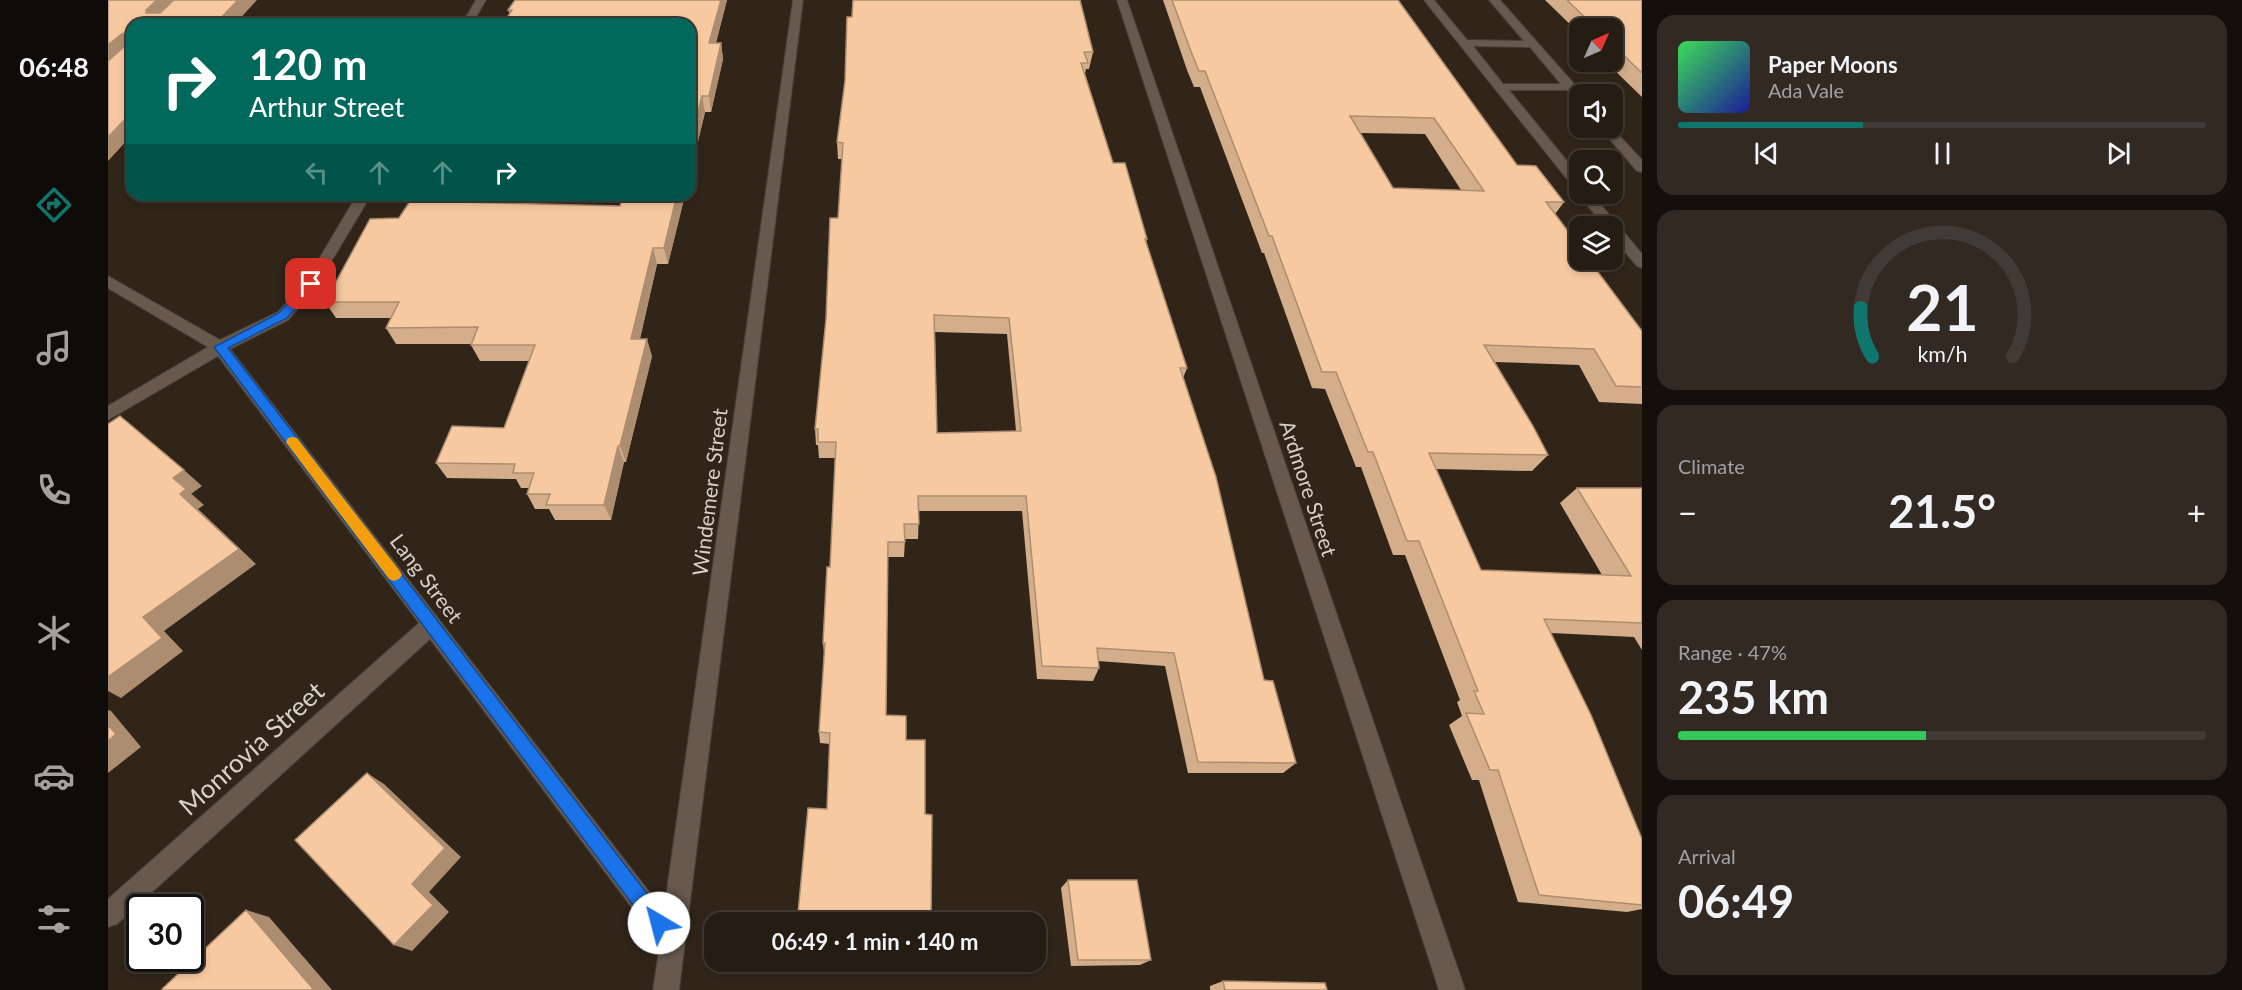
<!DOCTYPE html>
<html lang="en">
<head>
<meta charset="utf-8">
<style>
  :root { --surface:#251c14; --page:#312922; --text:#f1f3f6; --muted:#a3a1a0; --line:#423a34; --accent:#0f766e }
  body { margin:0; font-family:Lato,sans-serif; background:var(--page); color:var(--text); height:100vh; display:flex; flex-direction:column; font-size:22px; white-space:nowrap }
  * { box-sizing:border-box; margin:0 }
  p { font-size:20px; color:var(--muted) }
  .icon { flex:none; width:33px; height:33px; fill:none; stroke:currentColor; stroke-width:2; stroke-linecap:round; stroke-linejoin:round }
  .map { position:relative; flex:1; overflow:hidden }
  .drawer { display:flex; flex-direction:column; gap:15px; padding:15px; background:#140f0b; width:600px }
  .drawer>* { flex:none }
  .top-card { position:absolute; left:18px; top:18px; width:570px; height:183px; border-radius:18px; box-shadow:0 3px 9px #0003,0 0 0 2px var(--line); background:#00695c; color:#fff; overflow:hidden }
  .needle { width:39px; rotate:45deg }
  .controls { position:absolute; left:1461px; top:18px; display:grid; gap:12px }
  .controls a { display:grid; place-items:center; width:54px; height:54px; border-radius:12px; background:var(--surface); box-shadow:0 3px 9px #0003,0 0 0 2px var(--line); font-size:30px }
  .speed { position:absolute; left:18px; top:894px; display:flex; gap:12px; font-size:30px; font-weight:700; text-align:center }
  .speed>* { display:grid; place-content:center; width:78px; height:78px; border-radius:50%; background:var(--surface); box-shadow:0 3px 9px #0003,0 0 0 2px var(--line); line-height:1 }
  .speed .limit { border:3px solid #111; border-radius:9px; background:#fff; color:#111 }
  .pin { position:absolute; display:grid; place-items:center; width:51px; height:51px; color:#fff; margin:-26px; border-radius:12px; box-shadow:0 3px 9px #0006 }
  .me { position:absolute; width:66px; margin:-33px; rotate:323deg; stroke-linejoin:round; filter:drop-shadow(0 0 4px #0008) }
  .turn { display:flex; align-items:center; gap:21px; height:126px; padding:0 24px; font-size:27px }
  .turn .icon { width:78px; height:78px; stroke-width:2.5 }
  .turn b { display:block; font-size:42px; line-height:51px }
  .lanes { display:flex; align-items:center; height:57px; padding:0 24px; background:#0003; justify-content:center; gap:30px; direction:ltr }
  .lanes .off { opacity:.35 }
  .big { font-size:45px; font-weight:700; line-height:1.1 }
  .drawer .card { flex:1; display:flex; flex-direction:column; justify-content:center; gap:9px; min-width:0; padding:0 21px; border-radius:18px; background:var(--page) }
  .drawer .dial { align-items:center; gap:0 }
  .dial svg { height:156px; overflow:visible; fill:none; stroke:var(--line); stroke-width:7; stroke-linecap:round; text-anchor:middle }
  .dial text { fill:var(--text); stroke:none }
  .song { display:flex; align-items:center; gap:18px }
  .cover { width:72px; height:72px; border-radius:9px; background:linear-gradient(135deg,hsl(130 70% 55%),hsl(240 70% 35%)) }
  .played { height:6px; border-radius:3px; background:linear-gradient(90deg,var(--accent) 35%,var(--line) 35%) }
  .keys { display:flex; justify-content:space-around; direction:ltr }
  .heat { display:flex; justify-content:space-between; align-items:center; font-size:33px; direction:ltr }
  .charge { height:9px; border-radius:4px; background:linear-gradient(90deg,#34c759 47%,var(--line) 0) }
  .trip { position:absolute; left:596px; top:912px; width:342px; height:60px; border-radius:18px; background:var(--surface); box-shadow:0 3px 9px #0003,0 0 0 2px var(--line); font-weight:700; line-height:60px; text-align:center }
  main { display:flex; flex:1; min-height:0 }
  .dock { display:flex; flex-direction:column; width:108px; justify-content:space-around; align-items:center; background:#0f0b08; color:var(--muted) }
  .dock .icon { width:42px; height:42px }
  .dock .on { color:var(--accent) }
  .dock b { font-size:27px; color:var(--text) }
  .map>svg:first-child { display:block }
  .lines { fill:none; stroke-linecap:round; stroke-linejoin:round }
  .street-casing { stroke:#4a4038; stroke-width:2 }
  .street { fill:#67594d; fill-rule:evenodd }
  .wall { fill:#d4ad8a; fill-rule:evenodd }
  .shaded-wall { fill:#ad8d70 }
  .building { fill:#f7c9a0; stroke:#ad8d70; stroke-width:1.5; fill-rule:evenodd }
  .route { fill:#1a73e8; stroke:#114b97; stroke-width:1.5 }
  .slow { fill:#f59e0b }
  .labels { text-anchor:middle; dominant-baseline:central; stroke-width:6; stroke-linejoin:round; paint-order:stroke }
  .street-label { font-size:21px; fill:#d8d0ca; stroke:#31251a }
  .near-street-label { font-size:26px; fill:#d8d0ca; stroke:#31251a }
</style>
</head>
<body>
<main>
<nav class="dock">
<b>06:48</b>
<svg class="icon on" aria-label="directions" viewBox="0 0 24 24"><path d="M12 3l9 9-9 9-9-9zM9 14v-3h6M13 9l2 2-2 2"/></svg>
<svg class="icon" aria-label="music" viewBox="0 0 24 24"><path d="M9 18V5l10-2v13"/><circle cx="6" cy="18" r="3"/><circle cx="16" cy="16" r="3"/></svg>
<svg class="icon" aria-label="phone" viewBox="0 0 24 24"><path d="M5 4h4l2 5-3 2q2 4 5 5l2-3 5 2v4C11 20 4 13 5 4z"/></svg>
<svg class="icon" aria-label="climate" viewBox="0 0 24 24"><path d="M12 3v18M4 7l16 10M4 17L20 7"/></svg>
<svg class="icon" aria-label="car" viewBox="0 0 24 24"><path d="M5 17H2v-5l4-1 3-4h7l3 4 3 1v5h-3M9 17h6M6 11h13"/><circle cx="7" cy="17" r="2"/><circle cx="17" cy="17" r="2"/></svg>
<svg class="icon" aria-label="filters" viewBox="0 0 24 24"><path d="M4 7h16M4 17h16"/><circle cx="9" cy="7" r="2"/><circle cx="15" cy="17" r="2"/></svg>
</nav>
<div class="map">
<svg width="1534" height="990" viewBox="0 0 1534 990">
  <rect width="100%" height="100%" fill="#31251a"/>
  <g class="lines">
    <defs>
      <path id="street" d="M368,0H378L364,24H354Z
        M685,0H695L571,990H545L552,945L322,639L9,924L0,927V899L311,623L110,356L0,420V406L100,347L0,288V276L112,340L170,312L198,281L249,195H263L208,287L180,320L122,349L556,911Z
        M1009,0H1019L1357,990H1331Z
        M1316,0H1326L1359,40L1416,41L1381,0H1392L1475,94H1472V101L1459,90H1401L1472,177V190L1467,189ZM1365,46L1422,47L1453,84H1395Z
        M1492,128H1504L1534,160V172L1529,171Z
        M1472,192L1484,194L1534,254V268L1529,266L1504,237V226H1497L1472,197Z"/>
    </defs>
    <use href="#street" class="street-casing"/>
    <use href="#street" class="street"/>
  </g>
  <path class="wall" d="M407,0H619L608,43H613L615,59L603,112H597L582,175V24H395L402,14L400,10Z
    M1055,0H1290L1409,165L1456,202L1447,214L1534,331V404L1491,402L1471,365L1387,362L1440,455L1424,471L1328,469L1373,570L1494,575L1452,503L1469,488H1534V650L1526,637L1443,633L1534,839V909L1519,912L1410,902L1371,780H1364L1341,725L1354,716L1349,702L1352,700L1297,555H1285L1253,467H1248L1217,389L1204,388L1156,253H1154L1092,87H1086L1079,70ZM1252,133L1317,134L1353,190L1285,188Z
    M1437,0H1534V97L1498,62H1504V28H1472V34Z
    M739,17L985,52L981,69H978L977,74L1005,163L1039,239L1038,243L1079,368L1075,378L1156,680L1188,763L1175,773H1080L1057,666L990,661L991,668L985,681L929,679L914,511H811L810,539H797L796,557H780L778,715L798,740L817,814L823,922H732L693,920L690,913L719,809L722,744L712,743L711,732L716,654L715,643L722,567L727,458H711L710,445H708L707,429L730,218L734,159H730L729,142L737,81ZM827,332L899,334L908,431L829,433Z
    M306,195H369L365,203L512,206L577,195L560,264H549L532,339L544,356L518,462H516L503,520H447L441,509H427L419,494L421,488H413L408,479L339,478L328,463L396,428L421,361H372L363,345L364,344H288L278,328L283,318H228L217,302L291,218Z
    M960,880L1043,960L1032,965L963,966L953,888Z
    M1115,981L1219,990H1102V986Z"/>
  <path class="shaded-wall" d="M49,0H70L46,22L38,13V10Z
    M130,0H149L127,24H107Z
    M613,0H619L603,59L601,43Z
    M15,33L24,46L0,65V45Z
    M613,43L615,59L603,112L601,96Z
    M594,96L597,112L582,175V145Z
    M24,112V135L0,161V137Z
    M353,195H369L357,219L349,202Z
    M569,195H577L560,264L556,248Z
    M545,248L549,264L528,355L523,339Z
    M539,339L544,356L518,462L512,446Z
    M510,446L516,462L503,520L496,505Z
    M76,470L94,486L83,494L65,478Z
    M78,489L96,505L90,509L148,564L56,631L75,651L13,698L0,691V677L35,617L72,494Z
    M0,710L3,711L33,747L0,773Z
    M259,773L276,784L353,857L321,892L341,912L304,951L286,945Z
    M138,910L161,917L224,990H206Z"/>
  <path class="building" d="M0,0H49L38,10V13H52L66,0H130L107,24H24V112L0,137V61L17,46V35L15,33L0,45Z
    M407,0H613L601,43H613L601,96H594L582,145V24H395L404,10H400Z
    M745,0H972L985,52H976L980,63H973L1005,163H1017L1039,239H1037L1079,368H1072L1108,477L1156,680L1165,681L1188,763L1090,762L1066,653L989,648L991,668L934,666L918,496H810L811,524H796L797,542H780L778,715L798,716V740H817V814L824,815L823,922L690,913L700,808L719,809L722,733L711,732L717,643H715L719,567H722L728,442H710V429H707L718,319L722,218H730L735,143L729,142L737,81L739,17H744ZM826,315L901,318L913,431L829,433Z
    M1064,0H1290L1409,165L1428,166L1456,202H1438L1472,247V260H1481L1534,331V387L1508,386L1486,349L1376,345L1425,426L1440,455L1321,453L1373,570L1523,576L1469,488H1534V623L1436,619L1483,715L1534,839V905L1431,895L1390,770H1382L1358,713L1376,714L1366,691H1370L1311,541H1299L1265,452H1260L1228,372H1214L1164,236H1161L1097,71H1091L1084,54ZM1242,116L1326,118L1376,191L1285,188Z
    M1459,0H1534V73L1504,44V28H1488Z
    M196,18L285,19L282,24H190Z
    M306,195H353L349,202L512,206L516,195H569L556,248H545L523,339H539L512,446H510L496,505H438L442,494H419L426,473H405L407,464L328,463L344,426L396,428L427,345H363L370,327L278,328L291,302H217L262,219L291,218Z
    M12,416L76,470L65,478L78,489L72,494L131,549L35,617L54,638L0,677V424Z
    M0,725L8,734L0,741Z
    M259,773L337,848L304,884L325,905L286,945L187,840Z
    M960,880H1029L1043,960H970Z
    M138,910L206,990H54V989Z
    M1115,981L1217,983L1219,990H1117Z"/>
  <path class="route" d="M203,281L208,284L207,287L179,318L120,348L557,917L560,923L557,930L551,933L544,930L106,347L171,313L199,282Z"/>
  <path class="slow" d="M185,437L189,438L291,570L294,575L291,579L286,581L281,579L180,445L178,442L180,438Z"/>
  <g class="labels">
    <g class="street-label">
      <text transform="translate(1201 488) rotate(72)">Ardmore Street</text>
      <text transform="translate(601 492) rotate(-83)">Windemere Street</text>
      <text transform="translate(319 578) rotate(53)">Lang Street</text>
    </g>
    <g class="near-street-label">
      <text transform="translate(143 748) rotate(-42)">Monrovia Street</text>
    </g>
  </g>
</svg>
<div class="controls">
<a><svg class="needle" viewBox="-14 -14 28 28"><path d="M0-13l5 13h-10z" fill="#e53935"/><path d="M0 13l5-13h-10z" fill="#a3a1a0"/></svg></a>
<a><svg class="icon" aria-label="sound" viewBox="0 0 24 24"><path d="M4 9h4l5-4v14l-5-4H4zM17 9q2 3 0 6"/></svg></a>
<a><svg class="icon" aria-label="search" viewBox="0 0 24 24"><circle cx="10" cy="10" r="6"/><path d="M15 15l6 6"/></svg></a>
<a><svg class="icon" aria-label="layers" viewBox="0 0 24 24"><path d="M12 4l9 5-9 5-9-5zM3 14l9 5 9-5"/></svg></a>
</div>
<div class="speed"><div class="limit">30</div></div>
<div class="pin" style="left:203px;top:284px;background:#d93025"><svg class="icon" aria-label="arrive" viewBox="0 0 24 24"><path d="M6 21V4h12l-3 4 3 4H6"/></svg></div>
<svg class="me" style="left:551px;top:923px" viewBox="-20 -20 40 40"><circle r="19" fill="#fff"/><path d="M0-13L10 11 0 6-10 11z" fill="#1a73e8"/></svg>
<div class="trip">06:49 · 1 min · 140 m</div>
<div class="top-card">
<div class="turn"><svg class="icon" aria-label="right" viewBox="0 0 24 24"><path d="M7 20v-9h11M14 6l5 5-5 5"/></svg><div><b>120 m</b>Arthur Street</div></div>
<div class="lanes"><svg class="icon off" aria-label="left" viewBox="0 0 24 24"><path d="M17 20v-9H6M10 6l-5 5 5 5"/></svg><svg class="icon off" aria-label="ahead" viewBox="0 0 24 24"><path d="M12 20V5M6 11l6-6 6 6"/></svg><svg class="icon off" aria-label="ahead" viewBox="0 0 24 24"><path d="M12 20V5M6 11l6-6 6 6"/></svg><svg class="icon" aria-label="right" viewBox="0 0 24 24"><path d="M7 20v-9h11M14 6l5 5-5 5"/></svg></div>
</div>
</div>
<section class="drawer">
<div class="card">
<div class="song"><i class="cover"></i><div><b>Paper Moons</b><p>Ada Vale</p></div></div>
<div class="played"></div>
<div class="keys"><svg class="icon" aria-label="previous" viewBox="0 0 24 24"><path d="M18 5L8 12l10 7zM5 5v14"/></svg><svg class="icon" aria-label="pause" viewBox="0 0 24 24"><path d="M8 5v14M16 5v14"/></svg><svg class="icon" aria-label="next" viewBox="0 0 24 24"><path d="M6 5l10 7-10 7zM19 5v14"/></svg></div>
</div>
<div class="card dial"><svg viewBox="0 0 100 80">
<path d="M14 69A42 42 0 1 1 86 69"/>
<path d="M14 69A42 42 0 0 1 8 44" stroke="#0f766e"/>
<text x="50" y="56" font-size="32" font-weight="700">21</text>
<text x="50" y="72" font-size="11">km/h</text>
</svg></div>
<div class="card"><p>Climate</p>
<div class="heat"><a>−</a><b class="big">21.5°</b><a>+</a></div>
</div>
<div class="card"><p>Range · 47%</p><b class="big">235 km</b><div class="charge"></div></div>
<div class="card"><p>Arrival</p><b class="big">06:49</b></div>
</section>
</main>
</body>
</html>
